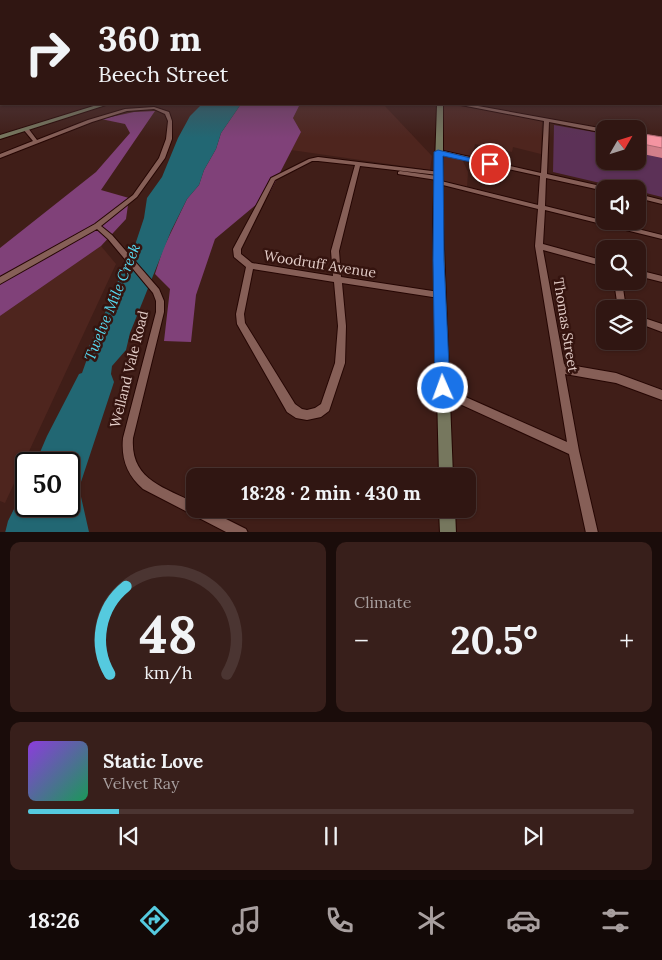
<!DOCTYPE html>
<html lang="en">
<head>
<meta charset="utf-8">
<style>
  :root { --surface:#301612; --page:#381f1b; --text:#f1f3f6; --muted:#a89f9f; --line:#4b3532; --accent:#55cadf }
  body { margin:0; font-family:Lora,serif; background:var(--page); color:var(--text); height:100vh; display:flex; flex-direction:column; font-size:19px; white-space:nowrap }
  * { box-sizing:border-box; margin:0 }
  p { font-size:16px; color:var(--muted) }
  .icon { flex:none; width:28px; height:28px; fill:none; stroke:currentColor; stroke-width:2; stroke-linecap:round; stroke-linejoin:round }
  .map { position:relative; height:532px; overflow:hidden }
  .sheet { display:flex; flex-direction:column; gap:10px; padding:10px; background:#1a0c0a; flex:1 }
  .sheet>* { flex:none }
  .hud { position:absolute; left:0px; top:0px; width:662px; height:105px; box-shadow:0 1px 4px #0004,0 0 0 1px var(--line); background:#301612; color:var(--text); overflow:hidden }
  .needle { width:32px; rotate:51deg }
  .fabs { position:absolute; left:596px; top:120px; display:grid; gap:10px }
  .fabs a { display:grid; place-items:center; width:50px; height:50px; border-radius:10px; background:var(--surface); box-shadow:0 1px 4px #0004,0 0 0 1px var(--line); font-size:25px }
  .speed { position:absolute; left:15px; top:452px; display:flex; gap:10px; font-size:25px; font-weight:700; text-align:center }
  .speed>* { display:grid; place-content:center; width:65px; height:65px; border-radius:50%; background:var(--surface); box-shadow:0 1px 4px #0004,0 0 0 1px var(--line); line-height:1 }
  .speed .limit { border:2px solid #111; border-radius:8px; background:#fff; color:#111 }
  .pin { position:absolute; display:grid; place-items:center; width:42px; height:42px; color:#fff; margin:-21px; border:2px solid #fff; border-radius:50%; box-shadow:0 1px 5px #0007 }
  .me { position:absolute; width:55px; margin:-28px; rotate:358deg; stroke-linejoin:round; filter:drop-shadow(0 0 4px #0008) }
  .turn { display:flex; align-items:center; gap:18px; height:105px; padding:0 15px; font-size:22px }
  .turn .icon { width:65px; height:65px; stroke-width:2.5 }
  .turn b { display:block; font-size:35px; line-height:42px }
  .big { font-size:38px; font-weight:700; line-height:1.1 }
  .sheet .widget { flex:1; display:flex; flex-direction:column; justify-content:center; gap:8px; min-width:0; padding:0 18px; border-radius:10px; background:var(--page) }
  .sheet .dial { align-items:center; gap:0 }
  .dial svg { height:130px; overflow:visible; fill:none; stroke:var(--line); stroke-width:7; stroke-linecap:round; text-anchor:middle }
  .dial text { fill:var(--text); stroke:none }
  .song { display:flex; align-items:center; gap:15px }
  .cover { width:60px; height:60px; border-radius:8px; background:linear-gradient(135deg,hsl(270 70% 55%),hsl(150 70% 35%)) }
  .played { height:5px; border-radius:2px; background:linear-gradient(90deg,var(--accent) 15%,var(--line) 15%) }
  .keys { display:flex; justify-content:space-around; direction:ltr }
  .heat { display:flex; justify-content:space-between; align-items:center; font-size:28px; direction:ltr }
  .sheet .tiles { flex:1; display:grid; gap:10px; grid-template-columns:1fr 1fr }
  .widget:last-child { grid-column:span 2 }
  .trip { position:absolute; left:186px; top:468px; width:290px; height:50px; border-radius:10px; background:var(--surface); box-shadow:0 1px 4px #0004,0 0 0 1px var(--line); font-weight:700; line-height:50px; text-align:center }
  .tab-bar { display:flex; height:80px; justify-content:space-around; align-items:center; background:#130907; color:var(--muted) }
  .tab-bar .icon { width:35px; height:35px }
  .tab-bar .on { color:var(--accent) }
  .tab-bar b { font-size:22px; color:var(--text) }
  .map>svg:first-child { display:block }
  .built { fill:#4e251e }
  .green { fill:#5c3157 }
  .forest { fill:#804179 }
  .water { fill:#226773 }
  .lines { fill:none; stroke-linecap:round; stroke-linejoin:round }
  .street-casing { stroke:#250603; stroke-width:2 }
  .secondary-casing { stroke:#250603; stroke-width:2 }
  .street { fill:#865f57; fill-rule:evenodd }
  .secondary { fill:#76775e; fill-rule:evenodd }
  .wall { fill:#d27f8a }
  .building { fill:#f494a1; stroke:#ab6871 }
  .route { fill:#1a73e8; stroke:#114b97 }
  .labels { text-anchor:middle; dominant-baseline:central; stroke-width:5; stroke-linejoin:round; paint-order:stroke }
  .street-label { font-size:14px; fill:#e3cdc8; stroke:#35140f }
  .water-label { font-size:15px; font-style:italic; fill:#56d8ef; stroke:#35140f }
</style>
</head>
<body>
<div class="map">
<svg width="662" height="533" viewBox="0 0 662 533">
  <rect width="100%" height="100%" fill="#401e18"/>
  <path class="built" d="M300,104H383L432,156L430,170L291,150L301,132L293,118Z
    M442,104L482,109L542,121L541,154L513,147L512,152L475,144L472,156L464,155L462,159L468,172L467,187L444,181Z
    M101,246L116,264L5,503L0,501V316Z"/>
  <path class="green" d="M554,125L605,134V161H638V140L662,144V197L638,191V189H626L553,172Z"/>
  <path class="forest" d="M241,104H300L293,118L301,132L269,194L215,239L196,295L191,342L164,341L170,289L155,274L163,249L187,199L199,185L204,170L216,149L221,133Z
    M155,111L101,190L129,198L126,219L101,246L0,316V248L96,172L130,133L125,124L101,119L134,112Z"/>
  <path class="water" d="M202,104H241L221,133L216,149L204,170L199,185L187,199L171,231L130,333L126,350L112,366L111,374L114,382L79,488L89,532L5,533L8,521L26,485V506H69V464H35L47,436L79,374L82,373L87,359L85,355L111,300L122,270L132,254L144,218L147,198L162,177L178,138L190,116Z"/>
  <g class="lines">
    <defs>
      <path id="street" d="M661,66H662L661,69Z
        M661,75H662V79H661Z
        M0,83H1V85H0Z
        M459,104H467L605,129V133L549,122L547,174L605,187L608,189H605V191L546,178L545,206L662,235V239L545,210L543,244L605,261V267L543,250L564,364L616,373L662,390V400L616,383L565,374L579,451L598,533H586L569,454L440,395L438,392L440,389L443,387L567,442L535,246L538,209L435,183L434,182L437,180L538,205L540,176L439,154L436,152L439,150L541,173L544,121L461,105Z
        M154,107L169,112L172,121V139L165,158L137,197L101,226L112,235L159,289L164,301V312L133,438C130,480 164,487 195,503V509H206L246,529L248,533H228L143,489C127,475 121,459 123,438L156,312V301L153,293L108,239L97,229L0,284V277L95,224L133,195L159,158L166,139L168,121L165,114L154,109L127,111L92,122L0,158V154L33,141L23,129L24,128H28L37,140L88,120L125,109Z
        M318,157L440,172V174L438,175L360,166L339,251L341,277L439,292L442,293L443,295L442,297L439,298L342,283L346,326L345,363L329,411L321,417L307,420L296,418L287,412L237,324L236,314L246,267L234,257L233,249L271,178L309,159ZM312,161H318L355,165L331,251L333,276L252,263L241,254V249L275,180ZM253,269L334,282L338,326L335,363L321,404L315,408L307,410L302,409L295,404L245,323L244,314Z
        M400,171L437,176L440,178L437,180L398,174V172Z
        M638,194L662,200V204L638,198Z
        M638,270L662,276V282L638,276Z
        M614,281H622L626,309H618Z
        M638,316L662,324V332L638,323Z"/>
      <path id="secondary" d="M661,69H662V73H661Z
        M100,104H109L0,139V135Z
        M437,104H443V224L453,476H439L433,224Z
        M439,509H455L456,533H440Z"/>
    </defs>
    <use href="#street" class="street-casing"/>
    <use href="#secondary" class="secondary-casing"/>
    <use href="#street" class="street"/>
    <use href="#secondary" class="secondary"/>
  </g>
  <path class="wall" d="M638,133L662,137V158L638,153Z"/>
  <path class="building" d="M638,133L662,137V148L638,143Z"/>
  <linearGradient id="sky" x2="0" y2="1"><stop stop-color="#23100d"/><stop offset="0.46" stop-color="#534148"/><stop offset="1" stop-color="#534148" stop-opacity="0"/></linearGradient>
  <rect width="662" height="138" fill="url(#sky)"/>
  <path class="route" d="M438,150L495,164L490,166L443,156L444,260L450,388L448,393L443,395L437,393L435,388L433,260L434,152Z"/>
  <g class="labels">
    <g class="street-label">
      <text transform="translate(320 264) rotate(9)">Woodruff Avenue</text>
      <text transform="translate(566 325) rotate(81)">Thomas Street</text>
      <text transform="translate(129 369) rotate(-76)">Welland Vale Road</text>
    </g>
    <g class="water-label">
      <text transform="translate(112 302) rotate(-68)">Twelve Mile Creek</text>
    </g>
  </g>
</svg>
<div class="fabs">
<a><svg class="needle" viewBox="-14 -14 28 28"><path d="M0-13l5 13h-10z" fill="#e53935"/><path d="M0 13l5-13h-10z" fill="#a89f9f"/></svg></a>
<a><svg class="icon" aria-label="sound" viewBox="0 0 24 24"><path d="M4 9h4l5-4v14l-5-4H4zM17 9q2 3 0 6"/></svg></a>
<a><svg class="icon" aria-label="search" viewBox="0 0 24 24"><circle cx="10" cy="10" r="6"/><path d="M15 15l6 6"/></svg></a>
<a><svg class="icon" aria-label="layers" viewBox="0 0 24 24"><path d="M12 4l9 5-9 5-9-5zM3 14l9 5 9-5"/></svg></a>
</div>
<div class="speed"><div class="limit">50</div></div>
<div class="pin" style="left:490px;top:164px;background:#d93025"><svg class="icon" aria-label="arrive" viewBox="0 0 24 24"><path d="M6 21V4h12l-3 4 3 4H6"/></svg></div>
<svg class="me" style="left:443px;top:388px" viewBox="-20 -20 40 40"><circle r="17" fill="#1a73e8" stroke="#fff" stroke-width="3"/><path d="M0-11L8 9 0 5-8 9z" fill="#fff"/></svg>
<div class="trip">18:28 · 2 min · 430 m</div>
<div class="hud">
<div class="turn"><svg class="icon" aria-label="right" viewBox="0 0 24 24"><path d="M7 20v-9h11M14 6l5 5-5 5"/></svg><div><b>360 m</b>Beech Street</div></div>
</div>
</div>
<section class="sheet">
<div class="tiles">
<div class="widget dial"><svg viewBox="0 0 100 80">
<path d="M14 69A42 42 0 1 1 86 69"/>
<path d="M14 69A42 42 0 0 1 24 15" stroke="#55cadf"/>
<text x="50" y="56" font-size="32" font-weight="700">48</text>
<text x="50" y="72" font-size="11">km/h</text>
</svg></div>
<div class="widget"><p>Climate</p>
<div class="heat"><a>−</a><b class="big">20.5°</b><a>+</a></div>
</div>
<div class="widget">
<div class="song"><i class="cover"></i><div><b>Static Love</b><p>Velvet Ray</p></div></div>
<div class="played"></div>
<div class="keys"><svg class="icon" aria-label="previous" viewBox="0 0 24 24"><path d="M18 5L8 12l10 7zM5 5v14"/></svg><svg class="icon" aria-label="pause" viewBox="0 0 24 24"><path d="M8 5v14M16 5v14"/></svg><svg class="icon" aria-label="next" viewBox="0 0 24 24"><path d="M6 5l10 7-10 7zM19 5v14"/></svg></div>
</div>
</div>
</section>
<nav class="tab-bar">
<b>18:26</b>
<svg class="icon on" aria-label="directions" viewBox="0 0 24 24"><path d="M12 3l9 9-9 9-9-9zM9 14v-3h6M13 9l2 2-2 2"/></svg>
<svg class="icon" aria-label="music" viewBox="0 0 24 24"><path d="M9 18V5l10-2v13"/><circle cx="6" cy="18" r="3"/><circle cx="16" cy="16" r="3"/></svg>
<svg class="icon" aria-label="phone" viewBox="0 0 24 24"><path d="M5 4h4l2 5-3 2q2 4 5 5l2-3 5 2v4C11 20 4 13 5 4z"/></svg>
<svg class="icon" aria-label="climate" viewBox="0 0 24 24"><path d="M12 3v18M4 7l16 10M4 17L20 7"/></svg>
<svg class="icon" aria-label="car" viewBox="0 0 24 24"><path d="M5 17H2v-5l4-1 3-4h7l3 4 3 1v5h-3M9 17h6M6 11h13"/><circle cx="7" cy="17" r="2"/><circle cx="17" cy="17" r="2"/></svg>
<svg class="icon" aria-label="filters" viewBox="0 0 24 24"><path d="M4 7h16M4 17h16"/><circle cx="9" cy="7" r="2"/><circle cx="15" cy="17" r="2"/></svg>
</nav>
</body>
</html>
